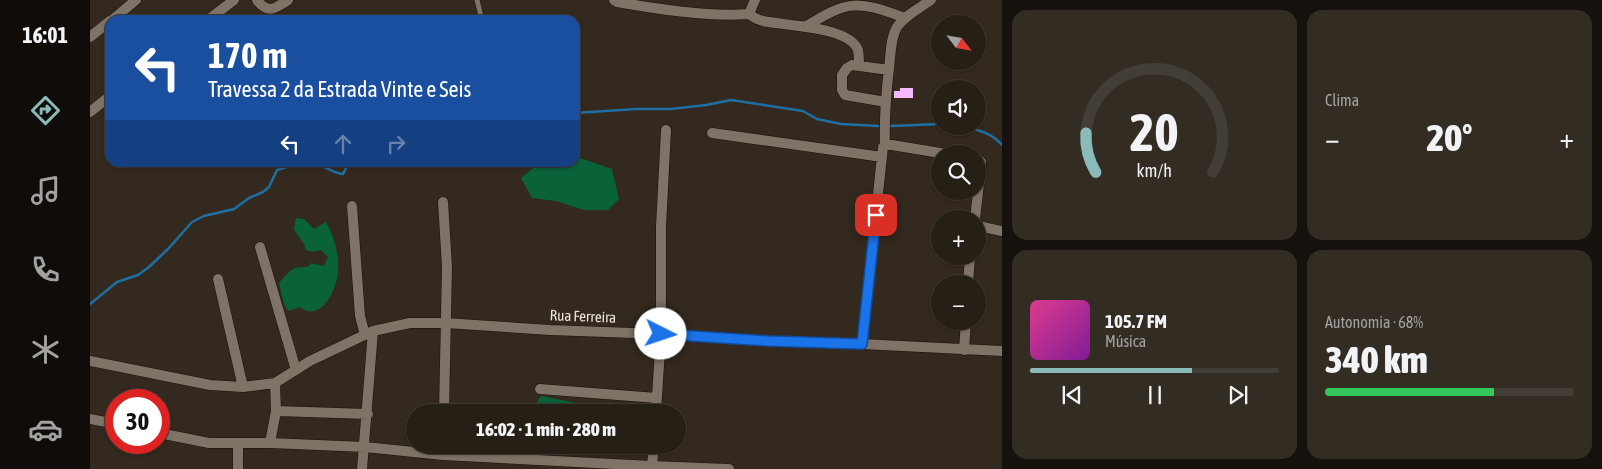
<!DOCTYPE html>
<html lang="pt">
<head>
<meta charset="utf-8">
<style>
  :root { --surface:#261f16; --page:#322c23; --text:#f1f3f6; --muted:#a4a2a1; --line:#423d35; --accent:#8bbbb9 }
  body { margin:0; font-family:"Asap Condensed",sans-serif; background:var(--page); color:var(--text); height:100vh; display:flex; flex-direction:column; font-size:19px; white-space:nowrap }
  * { box-sizing:border-box; margin:0 }
  p { font-size:16px; color:var(--muted) }
  .icon { flex:none; width:28px; height:28px; fill:none; stroke:currentColor; stroke-width:2; stroke-linecap:round; stroke-linejoin:round }
  .map { position:relative; flex:1; overflow:hidden }
  .sheet { display:flex; flex-direction:column; gap:10px; padding:10px; background:#15110c; width:600px }
  .sheet>* { flex:none }
  .guide { position:absolute; left:15px; top:15px; width:475px; height:152px; border-radius:15px; box-shadow:0 1px 4px #0004,0 0 0 1px var(--line); background:#1a4fa0; color:#fff; overflow:hidden }
  .needle { width:32px; rotate:121deg }
  .buttons { position:absolute; left:841px; top:15px; display:grid; gap:10px }
  .buttons a { display:grid; place-items:center; width:55px; height:55px; border-radius:50%; background:var(--surface); box-shadow:0 1px 4px #0004,0 0 0 1px var(--line); font-size:25px }
  .speed { position:absolute; left:15px; top:389px; display:flex; gap:10px; font-size:25px; font-weight:700; text-align:center }
  .speed>* { display:grid; place-content:center; width:65px; height:65px; border-radius:50%; background:var(--surface); box-shadow:0 1px 4px #0004,0 0 0 1px var(--line); line-height:1 }
  .speed .limit { border:8px solid #d22; background:#fff; color:#111 }
  .pin { position:absolute; display:grid; place-items:center; width:42px; height:42px; color:#fff; margin:-21px; border-radius:10px; box-shadow:0 2px 8px #0006 }
  .me { position:absolute; width:55px; margin:-28px; rotate:94deg; stroke-linejoin:round; filter:drop-shadow(0 0 4px #0008) }
  .turn { display:flex; align-items:center; gap:18px; height:105px; padding:0 20px; font-size:22px }
  .turn .icon { width:65px; height:65px; stroke-width:2.5 }
  .turn b { display:block; font-size:35px; line-height:42px }
  .lanes { display:flex; align-items:center; height:48px; padding:0 20px; background:#0003; justify-content:center; gap:25px; direction:ltr }
  .lanes .off { opacity:.35 }
  .big { font-size:38px; font-weight:800; line-height:1.1 }
  .sheet .tile { flex:1; display:flex; flex-direction:column; justify-content:center; gap:8px; min-width:0; padding:0 18px; border-radius:15px; background:var(--page) }
  .sheet .dial { align-items:center; gap:0 }
  .dial svg { height:130px; overflow:visible; fill:none; stroke:var(--line); stroke-width:7; stroke-linecap:round; text-anchor:middle }
  .dial text { fill:var(--text); stroke:none }
  .song { display:flex; align-items:center; gap:15px }
  .cover { width:60px; height:60px; border-radius:8px; background:linear-gradient(135deg,hsl(330 70% 55%),hsl(290 70% 35%)) }
  .played { height:5px; border-radius:2px; background:linear-gradient(90deg,var(--accent) 65%,var(--line) 65%) }
  .keys { display:flex; justify-content:space-around; direction:ltr }
  .heat { display:flex; justify-content:space-between; align-items:center; font-size:28px; direction:ltr }
  .charge { height:8px; border-radius:4px; background:linear-gradient(90deg,#34c759 68%,var(--line) 0) }
  .sheet .tiles { flex:1; display:grid; gap:10px; grid-template-columns:repeat(2,1fr) }
  .trip { position:absolute; left:316px; top:404px; width:280px; height:50px; border-radius:25px; background:var(--surface); box-shadow:0 1px 4px #0004,0 0 0 1px var(--line); font-weight:800; line-height:50px; text-align:center }
  main { display:flex; flex:1; min-height:0 }
  .menu { display:flex; flex-direction:column; width:90px; justify-content:space-around; align-items:center; background:#0f0c09; color:var(--muted) }
  .menu .icon { width:35px; height:35px }
  .menu .on { color:var(--accent) }
  .menu b { font-size:22px; color:var(--text) }
  .map>svg:first-child { display:block }
  .green { fill:#0a6239 }
  .lines { fill:none; stroke-linecap:round; stroke-linejoin:round }
  .stream { stroke:#1e70a4; stroke-width:2.5 }
  .building { fill:#f6b8fb }
  .service-casing { stroke:#1a1107; stroke-width:6 }
  .minor-casing { stroke:#1a1107; stroke-width:11 }
  .service { stroke:#7e7366; stroke-width:5 }
  .minor { stroke:#7e7366; stroke-width:10 }
  .route-casing { stroke:#114b97; stroke-width:12 }
  .route { stroke:#1a73e8; stroke-width:9 }
  .labels { text-anchor:middle; dominant-baseline:central; stroke-width:5; stroke-linejoin:round; paint-order:stroke }
  .street-label { font-size:15px; fill:#ebe4dd; stroke:#33291e }
</style>
</head>
<body>
<main>
<nav class="menu">
<b>16:01</b>
<svg class="icon on" aria-label="directions" viewBox="0 0 24 24"><path d="M12 3l9 9-9 9-9-9zM9 14v-3h6M13 9l2 2-2 2"/></svg>
<svg class="icon" aria-label="music" viewBox="0 0 24 24"><path d="M9 18V5l10-2v13"/><circle cx="6" cy="18" r="3"/><circle cx="16" cy="16" r="3"/></svg>
<svg class="icon" aria-label="phone" viewBox="0 0 24 24"><path d="M5 4h4l2 5-3 2q2 4 5 5l2-3 5 2v4C11 20 4 13 5 4z"/></svg>
<svg class="icon" aria-label="climate" viewBox="0 0 24 24"><path d="M12 3v18M4 7l16 10M4 17L20 7"/></svg>
<svg class="icon" aria-label="car" viewBox="0 0 24 24"><path d="M5 17H2v-5l4-1 3-4h7l3 4 3 1v5h-3M9 17h6M6 11h13"/><circle cx="7" cy="17" r="2"/><circle cx="17" cy="17" r="2"/></svg>
</nav>
<div class="map">
<svg width="912" height="469" viewBox="0 0 912 469">
  <rect width="100%" height="100%" fill="#33291e"/>
  <path class="green" d="M485,158H490L522,169L529,199L518,210H494L466,201L442,198L431,178L449,163L485,162Z
    M206,218L214,219L224,229L236,222C245,238 249,254 248,272C247,286 236,315 217,311C214,310 212,308 210,307L198,311L194,304L189,283C199,271 202,266 218,267L221,263L234,266L238,257L231,250L223,252L216,250L214,244L204,230Z
    M451,396L487,403H525L534,412H440Z"/>
  <g class="lines">
    <path class="stream" d="M485,113L546,109H581L616,105L641,100L713,111L727,119L751,124L788,126
      M801,126L850,124
      M871,126C887,130 901,132 912,145
      M0,304L27,282L48,275L59,267L79,248L102,222L114,216L144,209L159,198L173,192L179,187L187,170C203,165 218,160 234,167C241,170 245,173 253,174L259,162"/>
  </g>
  <path class="building" d="M810,88H823V98H804V91H810Z"/>
  <g class="lines">
    <defs>
      <path id="service" d="M387,0L392,20"/>
      <path id="minor" d="M167,0C178,15 186,8 198,0
        M524,0L527,2C568,9 617,17 659,14L665,0
        M659,14C663,17 668,20 673,21C695,26 759,26 768,50C769,55 769,61 769,66
        M22,20L46,0
        M118,20L144,0
        M715,27C758,0 767,0 815,18
        M0,37L20,21
        M796,102L755,95L752,90V75L757,68L762,65L799,70
        M0,112L20,96
        M622,133L792,157
        M795,146C794,120 796,94 799,68C801,54 800,39 807,27C815,15 830,8 841,0
        M353,202L357,267L354,412
        M262,206L270,316L275,335
        M885,219L891,165V162L888,159
        M888,226L912,231
        M170,247L206,370
        M128,279L153,387
        M878,284L880,256
        M283,331L320,323H356L460,330L571,334L679,341L772,344L912,351
        M772,344L793,147L796,145H802L856,154
        M874,350L876,321
        M0,361L120,385L153,387L185,383
        M450,389L567,398
        M186,411L278,414
        M566,412L571,334V227L576,130
        M0,419L26,424
        M69,433L119,443H180
        M148,444V469
        M562,466L564,445
        M272,469L283,331L220,361L185,383L186,411L180,443L275,447L353,455L562,466L639,469"/>
    </defs>
    <use href="#service" class="service-casing"/>
    <use href="#minor" class="minor-casing"/>
    <use href="#service" class="service"/>
    <use href="#minor" class="minor"/>
  </g>
  <g class="lines">
    <defs>
      <path id="route" d="M571,334L679,341L772,344L786,215"/>
    </defs>
    <use href="#route" class="route-casing"/>
    <use href="#route" class="route"/>
  </g>
  <g class="labels">
    <g class="street-label">
      <text transform="translate(493 316) rotate(2)">Rua Ferreira</text>
    </g>
  </g>
</svg>
<div class="buttons">
<a><svg class="needle" viewBox="-14 -14 28 28"><path d="M0-13l5 13h-10z" fill="#e53935"/><path d="M0 13l5-13h-10z" fill="#a4a2a1"/></svg></a>
<a><svg class="icon" aria-label="sound" viewBox="0 0 24 24"><path d="M4 9h4l5-4v14l-5-4H4zM17 9q2 3 0 6"/></svg></a>
<a><svg class="icon" aria-label="search" viewBox="0 0 24 24"><circle cx="10" cy="10" r="6"/><path d="M15 15l6 6"/></svg></a>
<a>+</a>
<a>−</a>
</div>
<div class="speed"><div class="limit">30</div></div>
<div class="pin" style="left:786px;top:215px;background:#d93025"><svg class="icon" aria-label="arrive" viewBox="0 0 24 24"><path d="M6 21V4h12l-3 4 3 4H6"/></svg></div>
<svg class="me" style="left:571px;top:334px" viewBox="-20 -20 40 40"><circle r="19" fill="#fff"/><path d="M0-13L10 11 0 6-10 11z" fill="#1a73e8"/></svg>
<div class="trip">16:02 · 1 min · 280 m</div>
<div class="guide">
<div class="turn"><svg class="icon" aria-label="left" viewBox="0 0 24 24"><path d="M17 20v-9H6M10 6l-5 5 5 5"/></svg><div><b>170 m</b>Travessa 2 da Estrada Vinte e Seis</div></div>
<div class="lanes"><svg class="icon" aria-label="left" viewBox="0 0 24 24"><path d="M17 20v-9H6M10 6l-5 5 5 5"/></svg><svg class="icon off" aria-label="ahead" viewBox="0 0 24 24"><path d="M12 20V5M6 11l6-6 6 6"/></svg><svg class="icon off" aria-label="right" viewBox="0 0 24 24"><path d="M7 20v-9h11M14 6l5 5-5 5"/></svg></div>
</div>
</div>
<section class="sheet">
<div class="tiles">
<div class="tile dial"><svg viewBox="0 0 100 80">
<path d="M14 69A42 42 0 1 1 86 69"/>
<path d="M14 69A42 42 0 0 1 8 45" stroke="#8bbbb9"/>
<text x="50" y="56" font-size="32" font-weight="700">20</text>
<text x="50" y="72" font-size="11">km/h</text>
</svg></div>
<div class="tile"><p>Clima</p>
<div class="heat"><a>−</a><b class="big">20°</b><a>+</a></div>
</div>
<div class="tile">
<div class="song"><i class="cover"></i><div><b>105.7 FM</b><p>Música</p></div></div>
<div class="played"></div>
<div class="keys"><svg class="icon" aria-label="previous" viewBox="0 0 24 24"><path d="M18 5L8 12l10 7zM5 5v14"/></svg><svg class="icon" aria-label="pause" viewBox="0 0 24 24"><path d="M8 5v14M16 5v14"/></svg><svg class="icon" aria-label="next" viewBox="0 0 24 24"><path d="M6 5l10 7-10 7zM19 5v14"/></svg></div>
</div>
<div class="tile"><p>Autonomia · 68%</p><b class="big">340 km</b><div class="charge"></div></div>
</div>
</section>
</main>
</body>
</html>
